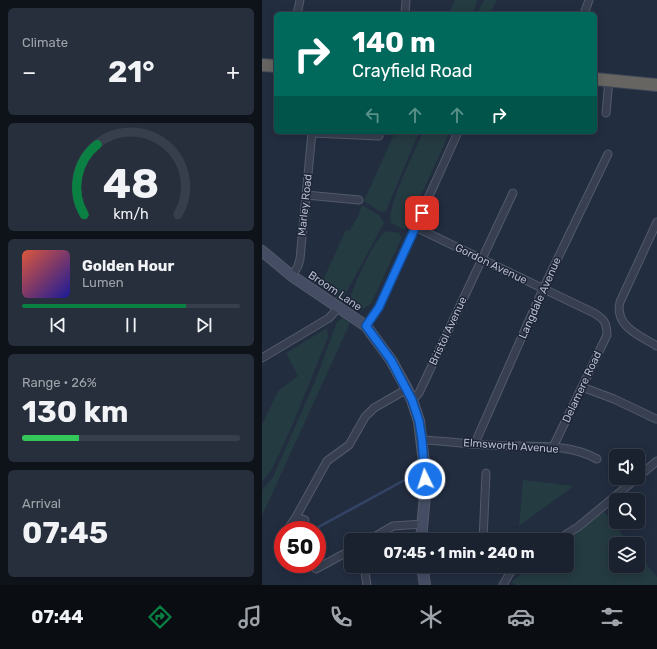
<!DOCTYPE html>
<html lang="en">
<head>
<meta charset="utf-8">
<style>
  :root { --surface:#1a2230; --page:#272f3c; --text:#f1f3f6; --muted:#9fa4ab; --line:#383f4c; --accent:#0b8043 }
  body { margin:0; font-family:Rubik,sans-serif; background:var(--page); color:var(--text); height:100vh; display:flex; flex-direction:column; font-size:15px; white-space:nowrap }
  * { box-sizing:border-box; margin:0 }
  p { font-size:13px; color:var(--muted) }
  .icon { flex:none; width:22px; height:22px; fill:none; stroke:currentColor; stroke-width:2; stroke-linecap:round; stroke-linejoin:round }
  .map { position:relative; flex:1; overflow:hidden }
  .drawer { display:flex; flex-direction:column; gap:8px; padding:8px; background:#0e131a; width:262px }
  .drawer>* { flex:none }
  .top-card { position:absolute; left:12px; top:12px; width:323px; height:122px; border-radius:6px; box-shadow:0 2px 10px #0003,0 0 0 1px var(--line); background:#00695c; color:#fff; overflow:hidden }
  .fabs { position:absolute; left:347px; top:449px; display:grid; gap:8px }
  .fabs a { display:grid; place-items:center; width:36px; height:36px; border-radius:6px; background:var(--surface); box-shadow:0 2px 10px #0003,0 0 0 1px var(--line); font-size:20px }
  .speed { position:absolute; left:12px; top:521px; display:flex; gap:8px; font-size:20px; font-weight:700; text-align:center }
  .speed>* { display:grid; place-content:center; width:52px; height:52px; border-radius:50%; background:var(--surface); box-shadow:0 2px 10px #0003,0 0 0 1px var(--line); line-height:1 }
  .speed .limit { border:6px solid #d22; background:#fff; color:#111 }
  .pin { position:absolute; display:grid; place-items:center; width:34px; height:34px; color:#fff; margin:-17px; border-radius:8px; box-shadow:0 2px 6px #0006 }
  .me { position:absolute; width:44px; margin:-22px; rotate:356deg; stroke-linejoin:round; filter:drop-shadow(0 0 3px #0008) }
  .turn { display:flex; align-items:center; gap:14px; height:84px; padding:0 12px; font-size:18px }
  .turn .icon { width:52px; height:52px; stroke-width:2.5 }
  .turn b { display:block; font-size:28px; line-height:34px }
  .lanes { display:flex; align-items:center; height:38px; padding:0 12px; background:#0003; justify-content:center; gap:20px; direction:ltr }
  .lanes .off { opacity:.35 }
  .big { font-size:30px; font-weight:700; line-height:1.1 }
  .drawer .widget { flex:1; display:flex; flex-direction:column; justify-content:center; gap:6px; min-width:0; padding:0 14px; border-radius:6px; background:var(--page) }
  .drawer .dial { align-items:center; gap:0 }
  .dial svg { height:104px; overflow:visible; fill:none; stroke:var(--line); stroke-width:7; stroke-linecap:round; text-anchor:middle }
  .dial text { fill:var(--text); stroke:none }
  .song { display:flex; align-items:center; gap:12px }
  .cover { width:48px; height:48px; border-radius:6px; background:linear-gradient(135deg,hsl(10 70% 55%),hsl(240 70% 35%)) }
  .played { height:4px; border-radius:2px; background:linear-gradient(90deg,var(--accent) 75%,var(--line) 75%) }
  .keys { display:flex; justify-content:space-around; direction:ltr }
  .heat { display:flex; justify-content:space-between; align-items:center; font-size:22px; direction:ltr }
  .charge { height:6px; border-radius:3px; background:linear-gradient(90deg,#34c759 26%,var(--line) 0) }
  .trip { position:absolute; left:82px; top:533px; width:230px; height:40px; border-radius:6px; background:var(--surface); box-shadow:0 2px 10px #0003,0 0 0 1px var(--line); font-weight:700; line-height:40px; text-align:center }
  .tabs { display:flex; height:64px; justify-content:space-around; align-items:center; background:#0a0e13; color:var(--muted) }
  .tabs .icon { width:28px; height:28px }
  .tabs .selected { color:var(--accent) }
  .tabs b { font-size:18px; color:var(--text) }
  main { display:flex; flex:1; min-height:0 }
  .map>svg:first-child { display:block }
  .green { fill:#243b41 }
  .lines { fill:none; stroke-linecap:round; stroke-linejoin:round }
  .stream { stroke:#334467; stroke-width:2.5 }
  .minor-casing { stroke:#525a6b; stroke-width:9 }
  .secondary-casing { stroke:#525a6b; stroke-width:12 }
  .trunk-casing { stroke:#3f4758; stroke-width:14 }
  .minor { stroke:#373f50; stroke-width:7 }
  .secondary { stroke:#444d63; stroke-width:10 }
  .trunk { stroke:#666562; stroke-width:12 }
  .route-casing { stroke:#114b97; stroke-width:10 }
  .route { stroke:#1a73e8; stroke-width:7 }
  .labels { text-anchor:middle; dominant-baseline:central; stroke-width:3; stroke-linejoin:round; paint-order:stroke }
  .street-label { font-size:11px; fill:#b3bacb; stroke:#1c2435 }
</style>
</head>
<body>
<main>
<section class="drawer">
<div class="widget"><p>Climate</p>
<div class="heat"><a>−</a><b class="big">21°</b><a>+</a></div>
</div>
<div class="widget dial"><svg viewBox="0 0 100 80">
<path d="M14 69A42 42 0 1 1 86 69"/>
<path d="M14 69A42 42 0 0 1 24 15" stroke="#0b8043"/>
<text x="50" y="56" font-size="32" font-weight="700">48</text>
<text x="50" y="72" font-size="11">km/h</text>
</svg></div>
<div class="widget">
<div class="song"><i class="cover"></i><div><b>Golden Hour</b><p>Lumen</p></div></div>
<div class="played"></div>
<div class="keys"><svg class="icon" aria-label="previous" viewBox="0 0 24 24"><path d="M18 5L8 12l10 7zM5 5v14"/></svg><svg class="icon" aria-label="pause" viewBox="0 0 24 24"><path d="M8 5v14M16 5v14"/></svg><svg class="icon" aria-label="next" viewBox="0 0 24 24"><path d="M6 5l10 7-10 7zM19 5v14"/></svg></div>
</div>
<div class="widget"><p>Range · 26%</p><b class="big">130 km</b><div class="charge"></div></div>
<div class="widget"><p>Arrival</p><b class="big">07:45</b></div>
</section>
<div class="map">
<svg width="395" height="585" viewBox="0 0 395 585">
  <rect width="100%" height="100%" fill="#222d40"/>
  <path class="green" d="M193,0H216L210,14H187Z
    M222,0H235L227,14H215Z
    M133,132H157L124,211L122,212L117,211L102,201Z
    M161,132H188L143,230L129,223C124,207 154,149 161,132Z
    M100,205L118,216L122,223L79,302L61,287L60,282L84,230H88L96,216Z
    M124,231L138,233L137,235L140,237L109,304L97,311L93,310L85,305C92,287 110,241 124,231Z
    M80,318L88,323L0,516V490L11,477L54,379L75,322Z
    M65,328L66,337L32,421L18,452L8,472L0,482V425L16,391L36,376L24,353Z
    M261,480L312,486L257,526Z
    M342,512L368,544H354V566H376V554L395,577V585H253L249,582L270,566H305V540Z"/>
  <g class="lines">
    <path class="stream" d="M51,530L150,476"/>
    <defs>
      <path id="minor" d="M35,14L38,0
        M143,14L144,0
        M322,14L327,0
        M344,113L347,80
        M50,133L117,136
        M44,195L97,200
        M395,222L358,302C352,326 378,336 395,346
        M153,227L332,313C342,319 345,323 345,335L291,447
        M30,276L36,266L38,259L50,132
        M104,326L117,307L196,132
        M0,358L67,318L76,308
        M320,387L352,399L394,419
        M150,400L157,393L251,193
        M160,440C182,441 205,444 227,445C262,448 304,441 335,459
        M213,443L281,289L346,154
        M376,477L395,461
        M34,517L43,520
        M25,530L34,517L65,461L87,445L103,417L112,408L145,389
        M21,536V535
        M107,540L131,526L161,524
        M221,540L224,473
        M295,540L316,527L375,478
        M102,566L105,585
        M54,569L89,550
        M241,585L249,571L256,566"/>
      <path id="secondary" d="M0,251L30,276L104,326L129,360L145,389L150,400L157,421L163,471V495L159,540
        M160,566L163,585"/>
      <path id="trunk" d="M0,65L14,66
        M333,79L395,85"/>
    </defs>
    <use href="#minor" class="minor-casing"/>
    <use href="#secondary" class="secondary-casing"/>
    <use href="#trunk" class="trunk-casing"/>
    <use href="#minor" class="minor"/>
    <use href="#secondary" class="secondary"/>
    <use href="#trunk" class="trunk"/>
  </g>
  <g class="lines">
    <defs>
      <path id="route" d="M160,213L117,307L104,326L129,360L150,400L157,421L160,440L163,479"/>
    </defs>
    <use href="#route" class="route-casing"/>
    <use href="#route" class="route"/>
  </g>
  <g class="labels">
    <g class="street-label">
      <text transform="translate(43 205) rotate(-84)">Marley Road</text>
      <text transform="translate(229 264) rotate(26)">Gordon Avenue</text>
      <text transform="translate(73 291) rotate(34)">Broom Lane</text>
      <text transform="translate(278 298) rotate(-66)">Langdale Avenue</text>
      <text transform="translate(186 331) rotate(-65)">Bristol Avenue</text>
      <text transform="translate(320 387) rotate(-65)">Delamere Road</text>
      <text transform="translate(249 446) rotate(4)">Elmsworth Avenue</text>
    </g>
  </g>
</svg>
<div class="fabs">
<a><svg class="icon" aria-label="sound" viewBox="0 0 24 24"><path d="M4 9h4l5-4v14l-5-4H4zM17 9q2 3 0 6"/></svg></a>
<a><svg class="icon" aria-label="search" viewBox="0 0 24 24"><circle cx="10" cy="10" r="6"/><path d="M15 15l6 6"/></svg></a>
<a><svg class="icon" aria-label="layers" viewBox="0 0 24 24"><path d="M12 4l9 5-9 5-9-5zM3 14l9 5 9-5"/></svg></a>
</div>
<div class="speed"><div class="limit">50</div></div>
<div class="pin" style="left:160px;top:213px;background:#d93025"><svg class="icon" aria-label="arrive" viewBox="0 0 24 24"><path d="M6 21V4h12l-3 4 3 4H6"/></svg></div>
<svg class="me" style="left:163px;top:479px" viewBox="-20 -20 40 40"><circle r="17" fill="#1a73e8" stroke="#fff" stroke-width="3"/><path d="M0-11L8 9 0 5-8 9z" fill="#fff"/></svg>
<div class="trip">07:45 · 1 min · 240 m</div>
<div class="top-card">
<div class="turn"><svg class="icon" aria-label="right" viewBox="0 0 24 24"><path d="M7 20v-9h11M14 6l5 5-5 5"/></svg><div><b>140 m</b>Crayfield Road</div></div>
<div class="lanes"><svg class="icon off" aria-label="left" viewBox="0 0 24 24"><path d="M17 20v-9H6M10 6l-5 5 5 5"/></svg><svg class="icon off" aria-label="ahead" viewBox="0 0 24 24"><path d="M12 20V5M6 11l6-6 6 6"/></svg><svg class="icon off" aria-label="ahead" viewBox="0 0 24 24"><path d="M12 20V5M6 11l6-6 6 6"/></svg><svg class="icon" aria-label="right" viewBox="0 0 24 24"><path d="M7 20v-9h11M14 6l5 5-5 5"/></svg></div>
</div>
</div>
</main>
<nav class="tabs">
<b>07:44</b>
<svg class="icon selected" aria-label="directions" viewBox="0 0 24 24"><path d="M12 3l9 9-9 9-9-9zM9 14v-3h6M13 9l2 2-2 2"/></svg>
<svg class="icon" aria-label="music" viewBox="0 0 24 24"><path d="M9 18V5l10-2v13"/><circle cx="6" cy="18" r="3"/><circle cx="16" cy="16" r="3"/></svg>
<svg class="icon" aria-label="phone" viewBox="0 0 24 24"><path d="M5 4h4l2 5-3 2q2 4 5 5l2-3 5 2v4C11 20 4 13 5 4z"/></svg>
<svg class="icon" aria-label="climate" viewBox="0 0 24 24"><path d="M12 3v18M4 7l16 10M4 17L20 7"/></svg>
<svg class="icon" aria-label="car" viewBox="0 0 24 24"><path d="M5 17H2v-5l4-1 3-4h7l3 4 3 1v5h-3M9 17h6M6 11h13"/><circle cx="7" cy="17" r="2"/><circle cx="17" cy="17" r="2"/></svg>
<svg class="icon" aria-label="filters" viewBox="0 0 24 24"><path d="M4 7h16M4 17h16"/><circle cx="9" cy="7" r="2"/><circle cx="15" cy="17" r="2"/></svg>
</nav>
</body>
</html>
